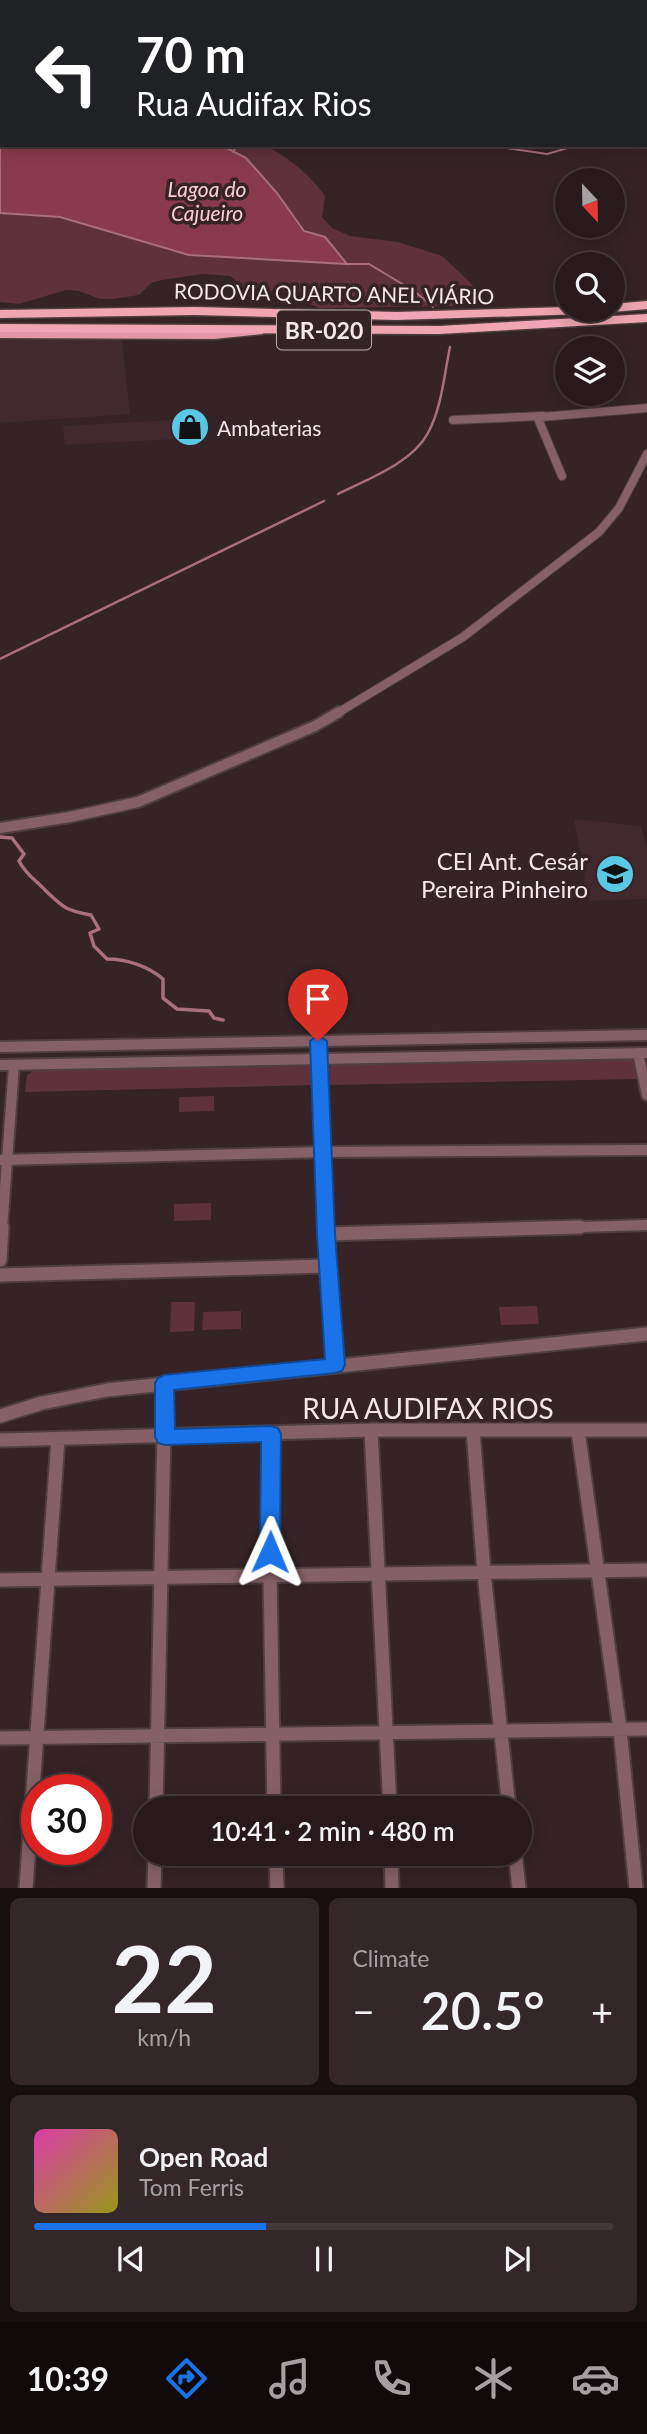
<!DOCTYPE html>
<html lang="en">
<head>
<meta charset="utf-8">
<style>
  :root { --surface:#281a1c; --page:#342729; --text:#f1f3f6; --muted:#a5a1a3; --line:#44383b; --accent:#1a73e8 }
  body { margin:0; font-family:Lato,sans-serif; background:var(--page); color:var(--text); height:100vh; display:flex; flex-direction:column; font-size:26px; white-space:nowrap }
  * { box-sizing:border-box; margin:0 }
  p { font-size:23px; color:var(--muted) }
  .icon { flex:none; width:38px; height:38px; fill:none; stroke:currentColor; stroke-width:2; stroke-linecap:round; stroke-linejoin:round }
  .map { position:relative; height:1888px; overflow:hidden }
  .panel { display:flex; flex-direction:column; gap:10px; padding:10px; background:#160e0f; flex:1 }
  .panel>* { flex:none }
  .hud { position:absolute; left:0px; top:0px; width:648px; height:147px; box-shadow:0 4px 18px #0003,0 0 0 2px var(--line); background:#202124; color:#fff; overflow:hidden }
  .needle { width:46px; rotate:158deg }
  .buttons { position:absolute; left:555px; top:168px; display:grid; gap:14px }
  .buttons a { display:grid; place-items:center; width:70px; height:70px; border-radius:50%; background:var(--surface); box-shadow:0 4px 18px #0003,0 0 0 2px var(--line); font-size:35px }
  .speed { position:absolute; left:21px; top:1774px; display:flex; gap:14px; font-size:35px; font-weight:700; text-align:center }
  .speed>* { display:grid; place-content:center; width:91px; height:91px; border-radius:50%; background:var(--surface); box-shadow:0 4px 18px #0003,0 0 0 2px var(--line); line-height:1 }
  .speed .limit { border:10px solid #d22; background:#fff; color:#111 }
  .pin { position:absolute; display:grid; place-items:center; width:60px; height:60px; color:#fff; margin:-72px -30px; border-radius:50% 50% 50% 0; rotate:-45deg; box-shadow:0 0 7px #0007 }
  .pin .icon { rotate:45deg }
  .me { position:absolute; width:77px; margin:-38px; rotate:1deg; stroke-linejoin:round; filter:drop-shadow(0 0 5px #0008) }
  .turn { display:flex; align-items:center; gap:24px; height:147px; padding:0 21px; font-size:32px }
  .turn .icon { width:91px; height:91px; stroke-width:2.5 }
  .turn b { display:block; font-size:49px; line-height:60px }
  .big { font-size:52px; font-weight:600; line-height:1.1 }
  .panel .tile { flex:1; display:flex; flex-direction:column; justify-content:center; gap:10px; min-width:0; padding:0 24px; border-radius:10px; background:var(--page) }
  .panel .dial { align-items:center; gap:0 }
  .dial b { font-size:91px; line-height:1 }
  .song { display:flex; align-items:center; gap:21px }
  .cover { width:84px; height:84px; border-radius:10px; background:linear-gradient(135deg,hsl(320 70% 55%),hsl(60 70% 35%)) }
  .played { height:7px; border-radius:4px; background:linear-gradient(90deg,var(--accent) 40%,var(--line) 40%) }
  .keys { display:flex; justify-content:space-around; direction:ltr }
  .heat { display:flex; justify-content:space-between; align-items:center; font-size:38px; direction:ltr }
  .panel .tiles { flex:1; display:grid; gap:10px; grid-template-columns:1fr 1fr }
  .tile:last-child { grid-column:span 2 }
  .trip { position:absolute; left:133px; top:1796px; width:399px; height:70px; border-radius:35px; background:var(--surface); box-shadow:0 4px 18px #0003,0 0 0 2px var(--line); font-weight:600; line-height:70px; text-align:center }
  .tab-bar { display:flex; height:112px; justify-content:space-around; align-items:center; background:#100a0b; color:var(--muted) }
  .tab-bar .icon { width:49px; height:49px }
  .tab-bar .on { color:var(--accent) }
  .tab-bar b { font-size:32px; color:var(--text) }
  .map>svg:first-child { display:block }
  .built { fill:#42292d }
  .green { fill:#5f323b }
  .water { fill:#893b4d; stroke:#a96f7c; stroke-width:2 }
  .lines { fill:none; stroke-linecap:round; stroke-linejoin:round }
  .stream-far2 { stroke:#a96f7c; stroke-width:2 }
  .stream-far1 { stroke:#a96f7c; stroke-width:2.5 }
  .stream { stroke:#a96f7c; stroke-width:3.5 }
  .minor-far3-casing { stroke:#503e41; stroke-width:8 }
  .minor-far2-casing { stroke:#503e41; stroke-width:10 }
  .minor-far1-casing { stroke:#503e41; stroke-width:14 }
  .minor-casing { stroke:#503e41; stroke-width:17 }
  .primary-casing { stroke:#503e41; stroke-width:3 }
  .trunk-casing { stroke:#503e41; stroke-width:3 }
  .minor-far3 { stroke:#856167; stroke-width:6 }
  .minor-far2 { stroke:#856167; stroke-width:8 }
  .minor-far1 { stroke:#856167; stroke-width:10 }
  .minor { stroke:#856167; stroke-width:13 }
  .primary { fill:#e297a5; fill-rule:evenodd }
  .trunk { fill:#efa6b2; fill-rule:evenodd }
  .route { fill:#1a73e8; stroke:#114b97; stroke-width:2 }
  .labels { text-anchor:middle; dominant-baseline:central; stroke-width:7; stroke-linejoin:round; paint-order:stroke }
  .far-water-label { font-size:21px; font-style:italic; fill:#fcccd4; stroke:#352326 }
  .far-street-label { font-size:21px; fill:#f4e7e9; stroke:#352326 }
  .far-poi-label { font-size:21px; fill:#f4e7e9; stroke:#352326; text-anchor:start }
  .shield { fill:#352326; stroke:#bbacae; stroke-width:2 }
  .shield-label { font-size:23px; font-weight:bold; fill:#f4e7e9 }
  .poi-label { font-size:24px; fill:#f4e7e9; stroke:#352326; text-anchor:end }
  .near-street-label { font-size:28px; fill:#f4e7e9; stroke:#352326 }
</style>
</head>
<body>
<div class="map">
<svg width="647" height="1888" viewBox="0 0 647 1888">
  <rect width="100%" height="100%" fill="#352326"/>
  <path class="built" d="M0,338L122,339L130,414L0,423Z
    M173,420L176,439L65,445L63,426Z
    M574,819L641,826L647,850V899L589,901Z"/>
  <path class="green" d="M221,145C234,145 254,142 265,146C287,155 312,177 325,196L322,217L332,228L350,236L398,242L442,256L476,288L480,302L458,306L320,308L309,304L303,292L249,291L230,276L202,274L162,280L151,283L139,295L113,299H100L79,291L66,290L19,304L0,302V213L60,217L189,255L346,264L325,237L304,231L277,193L246,158Z
    M635,1057L639,1079L330,1085L329,1068L334,1062Z
    M309,1062L313,1066V1085L25,1092L27,1075L33,1071Z
    M214,1096V1111L179,1112V1097Z
    M211,1203V1220L174,1221V1204Z
    M171,1302H195L194,1331L170,1332Z
    M537,1306L539,1324L501,1325L499,1307Z
    M241,1311V1329L202,1330L203,1312Z"/>
  <path class="water" d="M0,95L2,145H221L246,158L277,193L304,231L325,237L347,264L189,255L60,217L0,213Z"/>
  <g class="lines">
    <path class="stream-far2" d="M486,145L547,154L578,145
      M233,152L237,145
      M347,264H369L414,291L433,307"/>
    <path class="stream-far1" d="M338,494C368,479 412,463 428,433C442,407 444,375 450,347
      M0,659L324,501"/>
    <path class="stream" d="M0,837L12,838L24,854L19,861C26,875 36,880 46,891C64,908 65,910 91,915L99,929L90,933L94,946L107,959C126,959 148,966 163,979V998L177,1009L209,1011L214,1018L223,1020"/>
    <defs>
      <path id="minor-far3" d="M131,0L145,2
        M305,0L319,2
        M588,0L602,2
        M279,2L284,0
        M494,2L499,0
        M0,43L2,50"/>
      <path id="minor-far2" d="M453,420L543,416
        M562,476L539,421L541,417L647,408
        M336,714L463,637L599,532L619,508L647,454"/>
      <path id="minor-far1" d="M0,828L70,817L138,802L315,726L339,712
        M0,1047L647,1035
        M318,1053L325,1229
        M638,1053L647,1095
        M0,1065L647,1053
        M0,1160L322,1152L647,1150
        M2,1229L14,1065
        M517,1229L647,1225"/>
      <path id="minor" d="M325,1227L335,1365
        M326,1234L580,1227
        M0,1260L2,1227
        M0,1275L327,1266
        M0,1416L42,1403L107,1390L647,1334
        M371,1430L390,1808
        M473,1430L484,1573L509,1808
        M578,1431L620,1729L636,1888
        M271,1434L270,1576L274,1808
        M0,1440L371,1430H647
        M0,1580L647,1570
        M0,1738L647,1729
        M156,1808L165,1383
        M276,1853L277,1888
        M391,1853L392,1888
        M515,1853L519,1888
        M26,1888L58,1439
        M154,1888L155,1853"/>
      <path id="primary" d="M259,327L263,328V334L214,339L0,338V330L214,331Z"/>
      <path id="trunk" d="M647,301V309L612,312L607,310H612V304Z
        M195,307L397,312L567,307V310H589L583,314L397,320L195,315L0,318V310Z
        M647,314V322L439,334L0,332V324L439,326Z"/>
    </defs>
    <use href="#minor-far3" class="minor-far3-casing"/>
    <use href="#minor-far2" class="minor-far2-casing"/>
    <use href="#minor-far1" class="minor-far1-casing"/>
    <use href="#minor" class="minor-casing"/>
    <use href="#primary" class="primary-casing"/>
    <use href="#trunk" class="trunk-casing"/>
    <use href="#minor-far3" class="minor-far3"/>
    <use href="#minor-far2" class="minor-far2"/>
    <use href="#minor-far1" class="minor-far1"/>
    <use href="#minor" class="minor"/>
    <use href="#primary" class="primary"/>
    <use href="#trunk" class="trunk"/>
  </g>
  <path class="route" d="M318,1035L327,1041L335,1234L345,1365L342,1371L335,1373L174,1390L175,1429L271,1426L278,1428L281,1434L280,1552L277,1558L270,1561L263,1558L260,1552L261,1442L165,1445L158,1443L155,1437V1383L158,1378L164,1375L325,1359L317,1234L310,1041Z"/>
  <defs>
    <symbol id="shop-disc" viewBox="-11 -11 22 22"><circle r="9.5" fill="#5ac8e5" stroke="#352326"/><path d="M-5-2.5h2.3a2.7 3.5 0 0 1 5.4 0H5L5.5 6h-11ZM-1.5-2.5h3a1.5 2.3 0 0 0-3 0Z" fill="#111"/></symbol>
    <symbol id="school-disc" viewBox="-11 -11 22 22"><circle r="9.5" fill="#5ac8e5" stroke="#352326"/><path d="M0-5L7-2L0 1L-7-2ZM-4 1L0 2.5L4 1V4Q0 6-4 4Z" fill="#111"/></symbol>
  </defs>
  <g fill-rule="evenodd">
    <use href="#shop-disc" x="168" y="405" width="44" height="44"/>
    <use href="#school-disc" x="593" y="852" width="44" height="44"/>
  </g>
  <g class="labels">
    <g class="far-water-label">
      <text x="207" y="188">Lagoa do<tspan x="207" dy="24">Cajueiro</tspan></text>
    </g>
    <g class="far-street-label">
      <text transform="translate(334 293) rotate(1)">RODOVIA QUARTO ANEL VIÁRIO</text>
    </g>
    <g class="far-poi-label">
      <text x="217" y="427">Ambaterias</text>
    </g>
    <rect class="shield" x="277" y="310.5" width="94" height="39" rx="5"/>
    <g class="shield-label">
      <text x="324" y="330">BR-020</text>
    </g>
    <g class="poi-label">
      <text x="588" y="860">CEI Ant. Cesár<tspan x="588" dy="28">Pereira Pinheiro</tspan></text>
    </g>
    <g class="near-street-label">
      <text x="428" y="1408">RUA AUDIFAX RIOS</text>
    </g>
  </g>
</svg>
<div class="buttons">
<a><svg class="needle" viewBox="-14 -14 28 28"><path d="M0-13l5 13h-10z" fill="#e53935"/><path d="M0 13l5-13h-10z" fill="#a5a1a3"/></svg></a>
<a><svg class="icon" aria-label="search" viewBox="0 0 24 24"><circle cx="10" cy="10" r="6"/><path d="M15 15l6 6"/></svg></a>
<a><svg class="icon" aria-label="layers" viewBox="0 0 24 24"><path d="M12 4l9 5-9 5-9-5zM3 14l9 5 9-5"/></svg></a>
</div>
<div class="speed"><div class="limit">30</div></div>
<div class="pin" style="left:318px;top:1041px;background:#d93025"><svg class="icon" aria-label="arrive" viewBox="0 0 24 24"><path d="M6 21V4h12l-3 4 3 4H6"/></svg></div>
<svg class="me" style="left:270px;top:1552px" viewBox="-20 -20 40 40"><path d="M0-17L14 15 0 8-14 15z" fill="#1a73e8" stroke="#fff" stroke-width="4"/></svg>
<div class="trip">10:41 · 2 min · 480 m</div>
<div class="hud">
<div class="turn"><svg class="icon" aria-label="left" viewBox="0 0 24 24"><path d="M17 20v-9H6M10 6l-5 5 5 5"/></svg><div><b>70 m</b>Rua Audifax Rios</div></div>
</div>
</div>
<section class="panel">
<div class="tiles">
<div class="tile dial"><b>22</b><p>km/h</p></div>
<div class="tile"><p>Climate</p>
<div class="heat"><a>−</a><b class="big">20.5°</b><a>+</a></div>
</div>
<div class="tile">
<div class="song"><i class="cover"></i><div><b>Open Road</b><p>Tom Ferris</p></div></div>
<div class="played"></div>
<div class="keys"><svg class="icon" aria-label="previous" viewBox="0 0 24 24"><path d="M18 5L8 12l10 7zM5 5v14"/></svg><svg class="icon" aria-label="pause" viewBox="0 0 24 24"><path d="M8 5v14M16 5v14"/></svg><svg class="icon" aria-label="next" viewBox="0 0 24 24"><path d="M6 5l10 7-10 7zM19 5v14"/></svg></div>
</div>
</div>
</section>
<nav class="tab-bar">
<b>10:39</b>
<svg class="icon on" aria-label="directions" viewBox="0 0 24 24"><path d="M12 3l9 9-9 9-9-9zM9 14v-3h6M13 9l2 2-2 2"/></svg>
<svg class="icon" aria-label="music" viewBox="0 0 24 24"><path d="M9 18V5l10-2v13"/><circle cx="6" cy="18" r="3"/><circle cx="16" cy="16" r="3"/></svg>
<svg class="icon" aria-label="phone" viewBox="0 0 24 24"><path d="M5 4h4l2 5-3 2q2 4 5 5l2-3 5 2v4C11 20 4 13 5 4z"/></svg>
<svg class="icon" aria-label="climate" viewBox="0 0 24 24"><path d="M12 3v18M4 7l16 10M4 17L20 7"/></svg>
<svg class="icon" aria-label="car" viewBox="0 0 24 24"><path d="M5 17H2v-5l4-1 3-4h7l3 4 3 1v5h-3M9 17h6M6 11h13"/><circle cx="7" cy="17" r="2"/><circle cx="17" cy="17" r="2"/></svg>
</nav>
</body>
</html>
